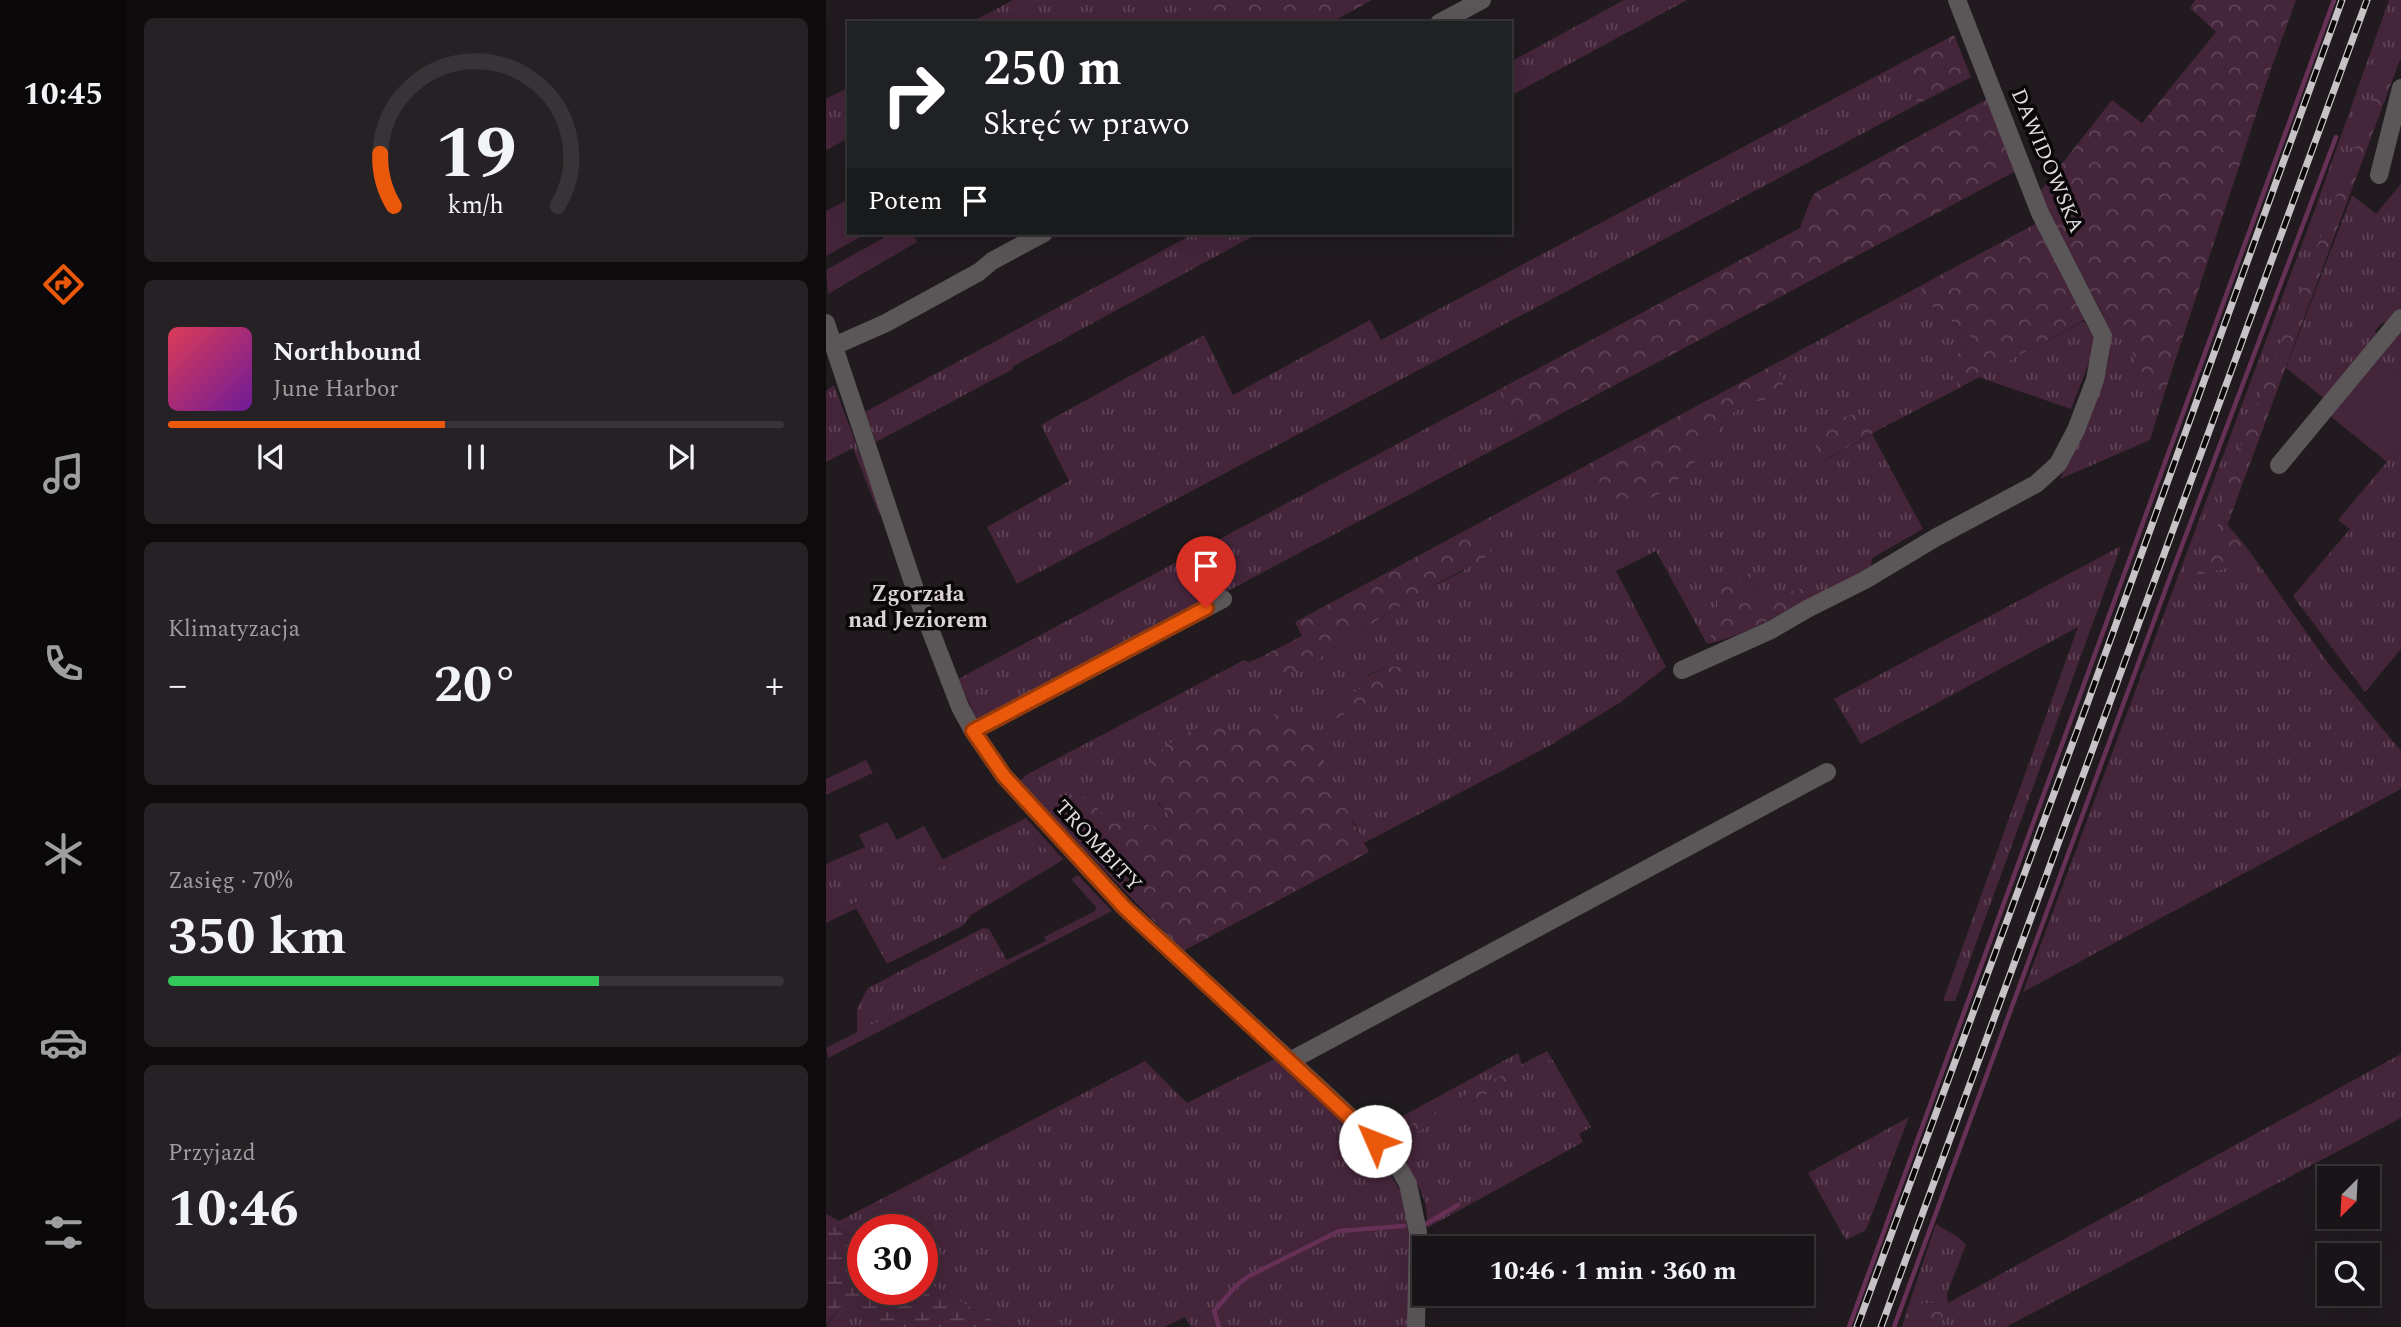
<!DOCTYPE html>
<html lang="pl">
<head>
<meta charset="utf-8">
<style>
  :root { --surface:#191417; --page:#262124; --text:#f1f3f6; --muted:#9f9ea1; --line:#373336; --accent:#ea580c }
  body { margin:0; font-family:Spectral,serif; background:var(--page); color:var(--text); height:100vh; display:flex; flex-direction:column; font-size:26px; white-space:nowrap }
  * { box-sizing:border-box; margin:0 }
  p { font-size:23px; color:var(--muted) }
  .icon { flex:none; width:38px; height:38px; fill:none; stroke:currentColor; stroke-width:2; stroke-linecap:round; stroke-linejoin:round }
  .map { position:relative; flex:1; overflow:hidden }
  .drawer { display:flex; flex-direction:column; gap:18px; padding:18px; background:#0e0b0d; width:700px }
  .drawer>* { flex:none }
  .banner { position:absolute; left:21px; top:21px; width:665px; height:214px; border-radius:0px; box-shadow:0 7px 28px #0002,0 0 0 2px var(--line); background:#202124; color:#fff; overflow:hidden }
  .needle { width:46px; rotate:204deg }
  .buttons { position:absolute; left:1491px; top:1166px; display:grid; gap:14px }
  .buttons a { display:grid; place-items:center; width:63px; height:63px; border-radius:0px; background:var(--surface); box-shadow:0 7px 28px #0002,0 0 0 2px var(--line); font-size:35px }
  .speed { position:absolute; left:21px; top:1214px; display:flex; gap:14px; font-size:35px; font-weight:700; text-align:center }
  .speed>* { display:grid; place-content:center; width:91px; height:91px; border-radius:50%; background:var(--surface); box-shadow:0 7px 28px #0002,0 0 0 2px var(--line); line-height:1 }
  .speed .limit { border:10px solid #d22; background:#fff; color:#111 }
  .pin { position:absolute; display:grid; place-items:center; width:60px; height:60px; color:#fff; margin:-72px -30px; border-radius:50% 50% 50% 0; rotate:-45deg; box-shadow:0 0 7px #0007 }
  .pin .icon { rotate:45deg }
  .me { position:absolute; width:77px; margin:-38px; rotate:314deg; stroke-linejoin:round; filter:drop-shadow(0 0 5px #0008) }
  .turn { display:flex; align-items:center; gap:24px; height:147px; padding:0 21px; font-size:32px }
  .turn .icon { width:91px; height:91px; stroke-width:2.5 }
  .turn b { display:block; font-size:49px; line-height:60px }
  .then { display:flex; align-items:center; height:66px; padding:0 21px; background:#0003; gap:14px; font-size:26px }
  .big { font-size:52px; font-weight:700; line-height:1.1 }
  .drawer .tile { flex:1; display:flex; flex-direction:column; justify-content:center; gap:10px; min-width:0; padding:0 24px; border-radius:10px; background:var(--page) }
  .drawer .dial { align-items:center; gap:0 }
  .dial svg { height:182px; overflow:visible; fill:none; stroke:var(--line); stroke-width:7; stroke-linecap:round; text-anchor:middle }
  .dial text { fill:var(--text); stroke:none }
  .song { display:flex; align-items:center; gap:21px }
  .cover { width:84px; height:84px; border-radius:10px; background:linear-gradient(135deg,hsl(350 70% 55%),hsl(280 70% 35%)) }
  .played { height:7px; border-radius:4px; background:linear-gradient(90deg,var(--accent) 45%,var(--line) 45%) }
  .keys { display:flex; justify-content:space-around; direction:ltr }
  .heat { display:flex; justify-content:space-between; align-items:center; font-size:38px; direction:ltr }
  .charge { height:10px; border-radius:5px; background:linear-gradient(90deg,#34c759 70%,var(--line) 0) }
  .trip { position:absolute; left:586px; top:1236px; width:402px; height:70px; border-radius:0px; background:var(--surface); box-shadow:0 7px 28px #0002,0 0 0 2px var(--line); font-weight:700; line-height:70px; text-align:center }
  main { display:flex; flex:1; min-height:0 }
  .tab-bar { display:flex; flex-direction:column; width:126px; justify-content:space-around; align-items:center; background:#0a0809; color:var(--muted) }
  .tab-bar .icon { width:49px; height:49px }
  .tab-bar .selected { color:var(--accent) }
  .tab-bar b { font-size:32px; color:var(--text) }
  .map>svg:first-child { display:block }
  .grass { fill:url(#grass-tufts); fill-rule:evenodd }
  .forest { fill:url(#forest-crowns) }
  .wetland { fill:url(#wetland-marsh) }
  .green { fill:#44253a }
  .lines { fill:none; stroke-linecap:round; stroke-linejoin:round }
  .stream { stroke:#673056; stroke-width:4.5 }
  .minor { stroke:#5b5759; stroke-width:18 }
  .rail-casing { stroke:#c6c2c5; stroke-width:7 }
  .rail { stroke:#090708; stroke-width:4.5; stroke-dasharray:13; stroke-linecap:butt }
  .route-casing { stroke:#983908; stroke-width:18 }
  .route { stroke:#ea580c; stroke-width:12 }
  .labels { text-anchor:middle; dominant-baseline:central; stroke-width:7; stroke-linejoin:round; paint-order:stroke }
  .street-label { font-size:21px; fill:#dedadd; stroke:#090708 }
  .neighbourhood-label { font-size:23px; font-weight:bold; fill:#dad2d7; stroke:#090708 }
</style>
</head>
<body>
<main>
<nav class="tab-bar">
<b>10:45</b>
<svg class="icon selected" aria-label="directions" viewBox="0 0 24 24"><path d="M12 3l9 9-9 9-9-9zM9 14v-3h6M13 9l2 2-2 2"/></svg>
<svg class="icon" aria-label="music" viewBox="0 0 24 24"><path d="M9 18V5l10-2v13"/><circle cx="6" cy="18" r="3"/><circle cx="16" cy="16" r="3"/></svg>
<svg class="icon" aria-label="phone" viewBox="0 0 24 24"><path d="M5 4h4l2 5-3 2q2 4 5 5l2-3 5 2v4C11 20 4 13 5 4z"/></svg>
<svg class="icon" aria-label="climate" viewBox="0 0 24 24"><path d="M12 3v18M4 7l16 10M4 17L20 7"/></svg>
<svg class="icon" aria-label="car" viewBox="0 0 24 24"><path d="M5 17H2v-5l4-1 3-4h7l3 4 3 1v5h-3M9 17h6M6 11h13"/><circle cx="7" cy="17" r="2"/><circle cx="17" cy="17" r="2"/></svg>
<svg class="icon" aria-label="filters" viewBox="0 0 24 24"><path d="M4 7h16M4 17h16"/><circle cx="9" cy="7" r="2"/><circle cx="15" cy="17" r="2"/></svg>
</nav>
<section class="drawer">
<div class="tile dial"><svg viewBox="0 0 100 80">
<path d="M14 69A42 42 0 1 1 86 69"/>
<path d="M14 69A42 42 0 0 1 8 46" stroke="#ea580c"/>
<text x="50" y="56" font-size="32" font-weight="700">19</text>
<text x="50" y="72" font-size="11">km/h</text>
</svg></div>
<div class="tile">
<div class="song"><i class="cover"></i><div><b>Northbound</b><p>June Harbor</p></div></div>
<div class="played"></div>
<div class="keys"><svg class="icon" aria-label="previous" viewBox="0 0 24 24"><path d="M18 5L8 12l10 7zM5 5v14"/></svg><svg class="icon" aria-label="pause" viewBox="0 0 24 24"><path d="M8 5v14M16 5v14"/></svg><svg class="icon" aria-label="next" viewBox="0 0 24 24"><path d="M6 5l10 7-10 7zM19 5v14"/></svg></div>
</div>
<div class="tile"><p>Klimatyzacja</p>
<div class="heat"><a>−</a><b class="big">20°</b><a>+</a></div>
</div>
<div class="tile"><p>Zasięg · 70%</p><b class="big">350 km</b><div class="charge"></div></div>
<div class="tile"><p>Przyjazd</p><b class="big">10:46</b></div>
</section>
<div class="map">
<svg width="1575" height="1327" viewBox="0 0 1575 1327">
  <defs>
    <pattern id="grass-tufts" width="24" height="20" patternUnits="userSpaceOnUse" patternTransform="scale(1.75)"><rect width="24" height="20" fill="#44253a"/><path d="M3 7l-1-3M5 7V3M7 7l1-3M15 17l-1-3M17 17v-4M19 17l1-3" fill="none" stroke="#5f4456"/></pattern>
    <pattern id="forest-crowns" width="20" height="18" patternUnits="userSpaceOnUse" patternTransform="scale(1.75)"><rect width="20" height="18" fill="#44253a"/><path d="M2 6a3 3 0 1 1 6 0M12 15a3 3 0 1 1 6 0" fill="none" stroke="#5f4456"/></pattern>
    <pattern id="wetland-marsh" width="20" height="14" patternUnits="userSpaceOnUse" patternTransform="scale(1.75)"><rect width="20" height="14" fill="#44253a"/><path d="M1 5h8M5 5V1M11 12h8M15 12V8" fill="none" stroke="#5f4456"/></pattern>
  </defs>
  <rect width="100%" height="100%" fill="#211b1f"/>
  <path class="grass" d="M187,0H377L335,23H144Z
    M798,0H861L684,96V62Z
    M1563,0H1575V58L1572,65L1564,58L1397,506L1405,515L1402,524L1395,517L1419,563L1422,549L1502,663L1575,751V789L1197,992L1489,209Z
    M1071,65L1092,104L191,584L161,527L243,481L215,425L378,335L407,395L544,320L555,340Z
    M23,87V138L0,150V99Z
    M1575,184V308L1562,323L1557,322L1549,331L1551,335L1499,399L1460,368L1526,195L1550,214Z
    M369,233H433L186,367L187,369L50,442L39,412Z
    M1094,286L1103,304L1141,333L1147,340L1126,359L1122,367L1133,388L1056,428L1048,419L996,462L1046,434L1097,529L1046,558L1045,567L988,596L977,588L940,598H929L928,587L891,600V620L881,644L830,551L790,571L840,667L795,702L723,746L538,843L528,822L450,714L425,729L410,735L332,803L349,822L347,831L340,833L325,825L282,818L273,811L223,814L193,782L200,775L418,660L423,662L433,658L439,670H474L597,591L636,572L663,546L642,529L759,466L793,503L871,460L903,414L925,403L942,399L958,382L947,365ZM563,666L578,667L502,723L524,694L537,688L543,674Z
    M1276,313L1287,322L1301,326L1309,363L1322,380L1334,407L1324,440L1234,479C1252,440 1285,382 1284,339C1283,331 1279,321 1276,313Z
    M1258,321L1271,342L1245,409L1152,377Z
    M1575,329V378L1551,359Z
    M8,385L55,511L53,514L27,448L0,462V391Z
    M674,389L699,433L159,720H151L132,679Z
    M1575,445V649L1539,692L1467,596L1524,529L1512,520Z
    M1295,546L1129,1001H1117L1252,627L1035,744L1008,699Z
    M61,822L71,840L98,826L117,860L0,917V864L39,847L33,835Z
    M200,826L232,863L145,915L138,925L61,964L30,908Z
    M157,928L163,929L179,957L31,1033V1008L42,988Z
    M692,1053L696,1065L561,1137L553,1129Z
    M1575,1054V1118L1180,1327H1114L1121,1303L1083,1304L1110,1224L1132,1237L1140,1245L1121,1293L1122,1303Z
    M448,1059L549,1151L574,1190L581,1209L584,1225V1327H365L359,1317L338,1327H178L96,1279V1230H37V1243L9,1227L0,1237V1214L13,1221L319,1061L361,1103Z
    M726,1059L765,1127L753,1134L757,1142L601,1228C604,1195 584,1170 566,1145Z
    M1083,1117L1040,1230L1020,1240L982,1173Z
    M14,1307H32L63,1327H0Z"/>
  <path class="forest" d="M377,0H546L504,23H335Z
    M1369,0H1470L1444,72L1334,407L1322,380L1309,363L1301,326L1287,322L1276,313L1213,193L1286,100L1316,123L1390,32L1364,8Z
    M1128,35L1145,77L1092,104L1071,65Z
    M1563,57L1572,65L1405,515L1397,506L1399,488Z
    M1163,98L1190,171L699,433L674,389L974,228L984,201L989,193Z
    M1211,223L1239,280L1262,318L1133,388L1122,367L1126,359L1147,340L1141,333L1103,304L1094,286Z
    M947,365L958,382L955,389L942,399L925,403L903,414L871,460L841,490L810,506L793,503L759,466Z
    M1030,414L1048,419L1056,428L995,462C993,457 990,451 991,445C993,430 1016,415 1030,414Z
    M1395,517L1422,549L1419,563L1370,576Z
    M642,529L663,546L665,553L658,559L597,591L474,670L455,675L439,670L433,658L476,636L469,622Z
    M924,573L930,598H940L977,588L988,596C950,616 924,634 881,644L891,620V600L896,584Z
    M563,666L578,667L586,679L502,723L498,711L524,694L537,688L543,675Z
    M449,714L481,736L543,852L357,951L223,814L258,796L282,818L325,825L340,833L347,831L349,822C328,798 325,794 323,763C342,742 362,728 390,723L410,735L425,729Z
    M721,1051L726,1059L566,1145L561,1137Z
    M1121,1303L1114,1327H1076L1083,1304Z"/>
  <path class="wetland" d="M8,1227L37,1243V1290H96V1279L178,1327H63L32,1307H14L0,1325V1237Z"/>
  <path class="green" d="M23,199V233H42L0,256V211Z
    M66,233H87L91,242L2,294L0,270Z
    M1551,359L1575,378V445L1561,462L1504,416Z
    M40,760L47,773L0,795V779Z
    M200,818L237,859L232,863L200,827L0,923V917Z
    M252,875L286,911L2,1058L0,1048L169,962L179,957L181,960L220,941L218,937L269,911L270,907L245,879Z"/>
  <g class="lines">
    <path class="stream" d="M600,1224L632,1205
      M393,1327L388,1311L411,1285L423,1276L513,1231L578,1226
      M1023,1327L1508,0
      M1068,1327L1343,580L1510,137"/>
    <path class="minor" d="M613,23L656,0
      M1553,175L1575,88
      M0,323L92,598L134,707L147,731L178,776L299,908L531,1123L574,1170L582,1184L592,1232L590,1327
      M8,346L60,323L153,272L166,261L218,233
      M1453,465L1575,318
      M856,670L945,630L983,608L1039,580L1109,538L1210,484L1232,464L1250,430L1269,380L1277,336L1214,213L1131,0
      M147,731L397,599
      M464,1061L1001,772"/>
    <defs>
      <path id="rail" d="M1031,1327L1260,707L1516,0
        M1055,1327L1541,0"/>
    </defs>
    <use href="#rail" class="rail-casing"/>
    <use href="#rail" class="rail"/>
  </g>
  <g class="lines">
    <defs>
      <path id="route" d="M380,608L147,731L178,776L299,908L549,1141"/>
    </defs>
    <use href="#route" class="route-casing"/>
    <use href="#route" class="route"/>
  </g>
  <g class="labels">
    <g class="street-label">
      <text transform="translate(1221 161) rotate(67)">DAWIDOWSKA</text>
      <text transform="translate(272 846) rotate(47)">TROMBITY</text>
    </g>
    <g class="neighbourhood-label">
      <text x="92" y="594">Zgorzała<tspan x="92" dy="26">nad Jeziorem</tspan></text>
    </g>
  </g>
</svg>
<div class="buttons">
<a><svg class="needle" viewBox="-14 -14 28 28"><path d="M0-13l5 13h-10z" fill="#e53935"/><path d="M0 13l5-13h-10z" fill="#9f9ea1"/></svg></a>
<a><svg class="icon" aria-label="search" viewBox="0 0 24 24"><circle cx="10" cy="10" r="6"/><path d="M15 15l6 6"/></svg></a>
</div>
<div class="speed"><div class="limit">30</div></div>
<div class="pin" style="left:380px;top:608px;background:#d93025"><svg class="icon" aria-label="arrive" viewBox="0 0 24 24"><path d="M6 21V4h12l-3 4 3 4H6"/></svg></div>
<svg class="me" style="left:549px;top:1141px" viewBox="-20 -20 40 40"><circle r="19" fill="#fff"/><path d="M0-13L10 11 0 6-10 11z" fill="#ea580c"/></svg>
<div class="trip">10:46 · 1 min · 360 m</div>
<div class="banner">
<div class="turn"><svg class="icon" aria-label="right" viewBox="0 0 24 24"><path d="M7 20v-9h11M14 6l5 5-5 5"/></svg><div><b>250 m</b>Skręć w prawo</div></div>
<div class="then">Potem<svg class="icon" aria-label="arrive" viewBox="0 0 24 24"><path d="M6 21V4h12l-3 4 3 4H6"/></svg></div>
</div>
</div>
</main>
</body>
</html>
